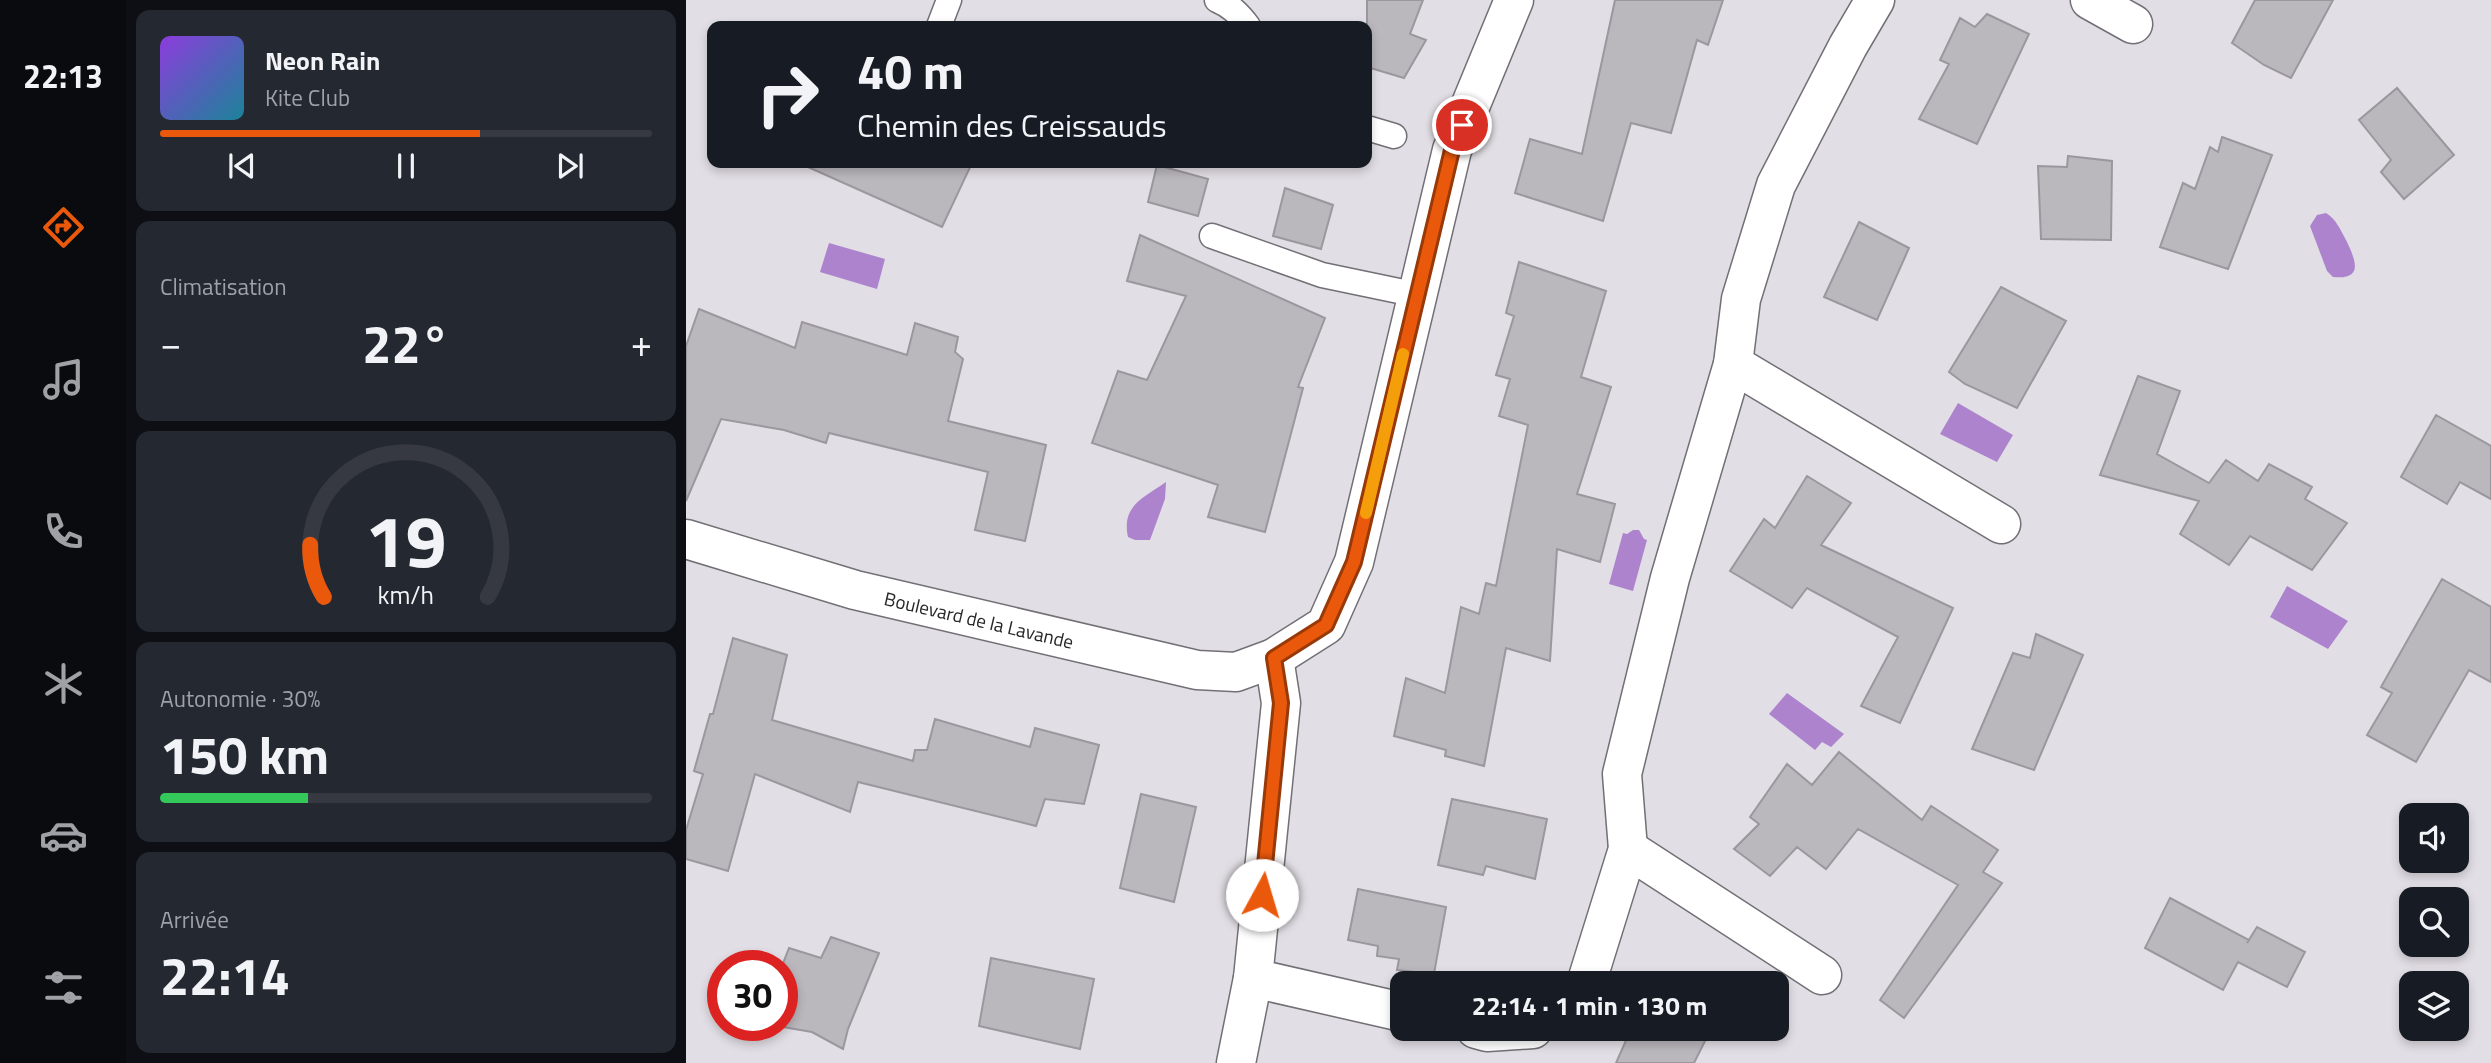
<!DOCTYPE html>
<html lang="fr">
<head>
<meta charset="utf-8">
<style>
  :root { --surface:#171b24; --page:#242831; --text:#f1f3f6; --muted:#9ea1a6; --line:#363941; --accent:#ea580c }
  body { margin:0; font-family:"Titillium Web",sans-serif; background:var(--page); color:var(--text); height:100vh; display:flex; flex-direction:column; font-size:26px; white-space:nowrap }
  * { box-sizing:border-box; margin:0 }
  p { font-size:23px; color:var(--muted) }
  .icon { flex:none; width:38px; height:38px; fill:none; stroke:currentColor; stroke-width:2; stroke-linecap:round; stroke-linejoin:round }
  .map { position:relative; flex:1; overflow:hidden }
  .sheet { display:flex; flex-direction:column; gap:10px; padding:10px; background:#0d0f14; width:560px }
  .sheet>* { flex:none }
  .hud { position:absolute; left:21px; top:21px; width:665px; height:147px; border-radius:14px; box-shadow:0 4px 10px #0003; background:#171b24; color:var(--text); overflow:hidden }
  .fabs { position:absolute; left:1713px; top:803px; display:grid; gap:14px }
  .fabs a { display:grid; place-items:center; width:70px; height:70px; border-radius:14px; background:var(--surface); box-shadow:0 4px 10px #0003; font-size:35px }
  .speed { position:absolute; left:21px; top:950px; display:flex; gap:14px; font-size:35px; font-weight:700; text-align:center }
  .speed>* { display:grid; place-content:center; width:91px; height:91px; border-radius:50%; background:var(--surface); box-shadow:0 4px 10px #0003; line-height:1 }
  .speed .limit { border:10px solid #d22; background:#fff; color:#111 }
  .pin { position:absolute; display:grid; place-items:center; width:60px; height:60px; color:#fff; margin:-30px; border:4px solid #fff; border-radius:50%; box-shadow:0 2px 7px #0007 }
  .me { position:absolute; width:77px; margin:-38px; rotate:6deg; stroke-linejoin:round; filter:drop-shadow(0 0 5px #0008) }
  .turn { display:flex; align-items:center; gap:24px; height:147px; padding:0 35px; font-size:32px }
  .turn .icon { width:91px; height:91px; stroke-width:2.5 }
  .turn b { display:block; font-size:49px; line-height:60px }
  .big { font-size:52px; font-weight:700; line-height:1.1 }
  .sheet .tile { flex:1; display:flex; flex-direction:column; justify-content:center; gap:10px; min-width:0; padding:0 24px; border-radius:14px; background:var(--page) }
  .sheet .dial { align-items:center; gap:0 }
  .dial svg { height:182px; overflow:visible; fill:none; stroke:var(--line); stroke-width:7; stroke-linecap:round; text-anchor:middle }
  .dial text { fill:var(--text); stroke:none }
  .song { display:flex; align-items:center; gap:21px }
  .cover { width:84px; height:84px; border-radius:10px; background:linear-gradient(135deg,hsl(270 70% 55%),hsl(190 70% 35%)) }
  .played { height:7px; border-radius:4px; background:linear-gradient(90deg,var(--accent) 65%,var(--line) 65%) }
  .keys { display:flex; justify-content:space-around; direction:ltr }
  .heat { display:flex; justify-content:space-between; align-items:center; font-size:38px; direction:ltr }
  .charge { height:10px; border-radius:5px; background:linear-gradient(90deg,#34c759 30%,var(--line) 0) }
  .trip { position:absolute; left:704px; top:971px; width:399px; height:70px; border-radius:14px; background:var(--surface); box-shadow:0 4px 10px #0003; font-weight:700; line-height:70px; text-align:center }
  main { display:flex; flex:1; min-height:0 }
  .tab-bar { display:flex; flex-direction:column; width:126px; justify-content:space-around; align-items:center; background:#090b0e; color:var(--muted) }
  .tab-bar .icon { width:49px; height:49px }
  .tab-bar .current { color:var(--accent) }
  .tab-bar b { font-size:32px; color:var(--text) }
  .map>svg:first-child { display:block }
  .water { fill:#ac83cc }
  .building { fill:#bab7bd; stroke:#9b979e; stroke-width:2 }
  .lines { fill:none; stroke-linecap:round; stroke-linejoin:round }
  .lane-casing { stroke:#726f75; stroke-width:27 }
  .street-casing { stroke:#726f75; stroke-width:41 }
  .lane { stroke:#fff; stroke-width:24 }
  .street { stroke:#fff; stroke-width:38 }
  .route-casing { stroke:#983908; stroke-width:18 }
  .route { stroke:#ea580c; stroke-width:12 }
  .slow { stroke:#f59e0b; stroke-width:12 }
  .labels { text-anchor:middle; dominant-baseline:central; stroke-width:5; stroke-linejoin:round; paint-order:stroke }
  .street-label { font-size:19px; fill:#272628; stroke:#efebf2 }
</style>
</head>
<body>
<main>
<nav class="tab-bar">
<b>22:13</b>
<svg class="icon current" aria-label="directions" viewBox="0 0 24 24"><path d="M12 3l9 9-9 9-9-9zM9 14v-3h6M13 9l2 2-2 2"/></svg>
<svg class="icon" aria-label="music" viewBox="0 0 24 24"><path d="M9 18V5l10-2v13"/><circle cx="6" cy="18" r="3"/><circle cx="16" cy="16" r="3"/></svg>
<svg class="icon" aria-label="phone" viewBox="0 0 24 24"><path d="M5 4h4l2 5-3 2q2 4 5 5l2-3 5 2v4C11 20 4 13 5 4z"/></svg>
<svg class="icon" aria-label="climate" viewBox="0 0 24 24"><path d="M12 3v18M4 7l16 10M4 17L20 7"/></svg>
<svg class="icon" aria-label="car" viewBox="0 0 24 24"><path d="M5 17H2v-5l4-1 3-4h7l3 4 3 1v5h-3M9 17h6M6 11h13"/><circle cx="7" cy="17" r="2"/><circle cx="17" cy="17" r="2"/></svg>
<svg class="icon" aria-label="filters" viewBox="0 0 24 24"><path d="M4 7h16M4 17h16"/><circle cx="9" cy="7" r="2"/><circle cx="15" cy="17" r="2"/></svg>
</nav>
<section class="sheet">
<div class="tile">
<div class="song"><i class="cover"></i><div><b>Neon Rain</b><p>Kite Club</p></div></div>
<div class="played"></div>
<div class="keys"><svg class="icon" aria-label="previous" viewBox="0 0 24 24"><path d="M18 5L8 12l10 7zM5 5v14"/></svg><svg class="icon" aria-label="pause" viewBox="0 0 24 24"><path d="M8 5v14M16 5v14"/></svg><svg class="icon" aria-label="next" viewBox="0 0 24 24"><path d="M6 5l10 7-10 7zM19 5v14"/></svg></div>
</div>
<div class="tile"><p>Climatisation</p>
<div class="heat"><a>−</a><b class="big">22°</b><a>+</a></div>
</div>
<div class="tile dial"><svg viewBox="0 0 100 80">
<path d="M14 69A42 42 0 1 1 86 69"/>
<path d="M14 69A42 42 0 0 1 8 46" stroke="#ea580c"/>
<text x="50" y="56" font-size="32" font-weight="700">19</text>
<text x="50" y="72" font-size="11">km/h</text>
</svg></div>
<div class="tile"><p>Autonomie · 30%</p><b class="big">150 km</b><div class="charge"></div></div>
<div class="tile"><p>Arrivée</p><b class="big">22:14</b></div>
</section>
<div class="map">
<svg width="1805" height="1063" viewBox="0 0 1805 1063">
  <rect width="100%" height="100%" fill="#e2dee5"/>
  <path class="water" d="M1640,213C1650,219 1654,229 1660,240C1669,259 1679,280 1647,277L1641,271L1624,226L1631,215Z
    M143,243L199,259L191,289L134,272Z
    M1272,403L1327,435L1311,462L1254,434Z
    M480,482L479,499L464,540H449L442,537C435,505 459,497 480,482Z
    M947,530H953L958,539L961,540L947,591L923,584L937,533L941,534Z
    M1601,586L1662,621L1642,649L1584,617Z
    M1101,693L1158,734L1145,747L1136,742L1129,750L1083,714Z"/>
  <path class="building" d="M681,0H737L724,34L740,40L718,78L681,67Z
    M929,0H1037L1022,45L1011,40L985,133L945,123L917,221L829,193L844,139L896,154Z
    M1569,0H1647L1605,78L1578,65L1546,43Z
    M1301,14L1343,34L1291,144L1233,119L1263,64L1254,60L1274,18L1289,27Z
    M1711,88L1768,155L1718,199L1695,172L1705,160L1673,120Z
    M1536,137L1586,155L1542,269L1474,247L1497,183L1509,189L1524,147L1532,152Z
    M1382,156L1426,161L1425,240L1355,239L1352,166L1381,167Z
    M113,163H286L256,227Z
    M471,165L522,179L512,216L462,202Z
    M599,188L647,205L635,249L587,236Z
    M1173,222L1223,248L1191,320L1138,297Z
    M454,235L639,318L612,387L617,388L579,532L522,517L532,485L406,443L432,371L461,380L500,296L441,281Z
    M833,262L920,291L895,377L925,387L891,494L929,504L914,562L871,549L864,661L820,648L798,766L759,756L760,750L708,736L720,678L759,693L775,607L793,614L800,583L810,586L842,425L813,416L824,379L810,375L828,316L820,313Z
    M1315,287L1380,321L1331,408L1279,384L1263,372Z
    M13,309L109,348L116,322L221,355L229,323L272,337L269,352L277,359L262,421L360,445L339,541L289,530L302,472L143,433L140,443L98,430L35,419L0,501V346Z
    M1452,376L1494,391L1471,454L1523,483L1540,460L1572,481L1583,464L1626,487L1619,499L1661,523L1626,570L1564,536L1543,565L1494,534L1513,501L1414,475Z
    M1750,415L1805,446V499L1774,482L1761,504L1715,477Z
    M1121,476L1165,503L1135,545L1267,608L1214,723L1175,706L1212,637L1121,588L1106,608L1044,571L1078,519L1089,528Z
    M1756,579L1805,607V682L1783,670L1730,762L1681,735L1706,693L1695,687Z
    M1350,634L1397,655L1348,770L1286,749L1327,653L1344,658Z
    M47,638L101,655L86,720L227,761L229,750H241L249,719L344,747L349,728L413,745L398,804L359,799L350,826L172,782L164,812L69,774L42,871L0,859V830L17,774L8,771L24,714H27Z
    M1153,752L1236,820L1245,806L1312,850L1297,872L1316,883L1218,1018L1194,1000L1272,885L1172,829L1140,869L1111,847L1084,876L1048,849L1073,824L1064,817L1101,764L1126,785Z
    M455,794L510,807L488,902L434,888Z
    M766,799L861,819L849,879L800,866L797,875L752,865Z
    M672,889L760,907L748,974L711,970L713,959L691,956L692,946L662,940Z
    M1484,898L1563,940L1561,943L1571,927L1619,952L1601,987L1552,962L1537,990L1459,948Z
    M145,937L193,953L162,1029L157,1049L126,1032L91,1026H96V966L103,948L135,958Z
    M305,958L408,979L394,1049L293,1026Z
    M945,1029H1025L1008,1063H930Z"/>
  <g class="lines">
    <defs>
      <path id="lane" d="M531,0C545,6 553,14 562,26
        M253,26L263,0
        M681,128L708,136
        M526,236L636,275L732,295"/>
      <g id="street">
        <path d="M1404,0L1447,24"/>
        <path d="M1047,364L1315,524"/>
        <path id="s1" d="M0,539L169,590L511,670L550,672L588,658L640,625L668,562L766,150L828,0"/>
        <path d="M942,849L1136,975"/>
        <path d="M567,978L716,1012"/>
        <path d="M900,984L942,849L936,774L984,578L1047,364L1055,299L1090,185L1162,46L1189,0"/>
        <path d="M790,1029L801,1032L847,1029"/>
        <path d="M550,1063L567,978L595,703L588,658"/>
      </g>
    </defs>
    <use href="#lane" class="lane-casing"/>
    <use href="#street" class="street-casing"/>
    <use href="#lane" class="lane"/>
    <use href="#street" class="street"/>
  </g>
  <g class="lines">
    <defs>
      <path id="route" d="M576,895L595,703L588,658L640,625L668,562L766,150L776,125"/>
    </defs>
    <use href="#route" class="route-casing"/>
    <use href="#route" class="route"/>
    <path class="slow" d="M680,513L717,354"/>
  </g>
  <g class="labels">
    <g class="street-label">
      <text stroke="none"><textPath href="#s1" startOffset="304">Boulevard de la Lavande</textPath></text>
    </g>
  </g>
</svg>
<div class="fabs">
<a><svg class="icon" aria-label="sound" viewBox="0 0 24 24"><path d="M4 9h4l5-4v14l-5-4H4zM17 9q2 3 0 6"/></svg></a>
<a><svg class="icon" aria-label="search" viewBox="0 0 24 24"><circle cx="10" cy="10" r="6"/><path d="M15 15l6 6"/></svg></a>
<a><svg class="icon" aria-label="layers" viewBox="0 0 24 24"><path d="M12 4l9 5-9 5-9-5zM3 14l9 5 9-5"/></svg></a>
</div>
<div class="speed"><div class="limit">30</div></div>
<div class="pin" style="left:776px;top:125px;background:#d93025"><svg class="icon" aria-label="arrive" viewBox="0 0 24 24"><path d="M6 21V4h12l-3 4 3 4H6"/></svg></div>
<svg class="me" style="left:576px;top:895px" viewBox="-20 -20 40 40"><circle r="19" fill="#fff"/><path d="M0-13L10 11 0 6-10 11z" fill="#ea580c"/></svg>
<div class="trip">22:14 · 1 min · 130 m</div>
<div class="hud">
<div class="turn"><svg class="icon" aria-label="right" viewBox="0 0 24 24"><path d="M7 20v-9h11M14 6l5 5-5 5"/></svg><div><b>40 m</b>Chemin des Creissauds</div></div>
</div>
</div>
</main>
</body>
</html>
